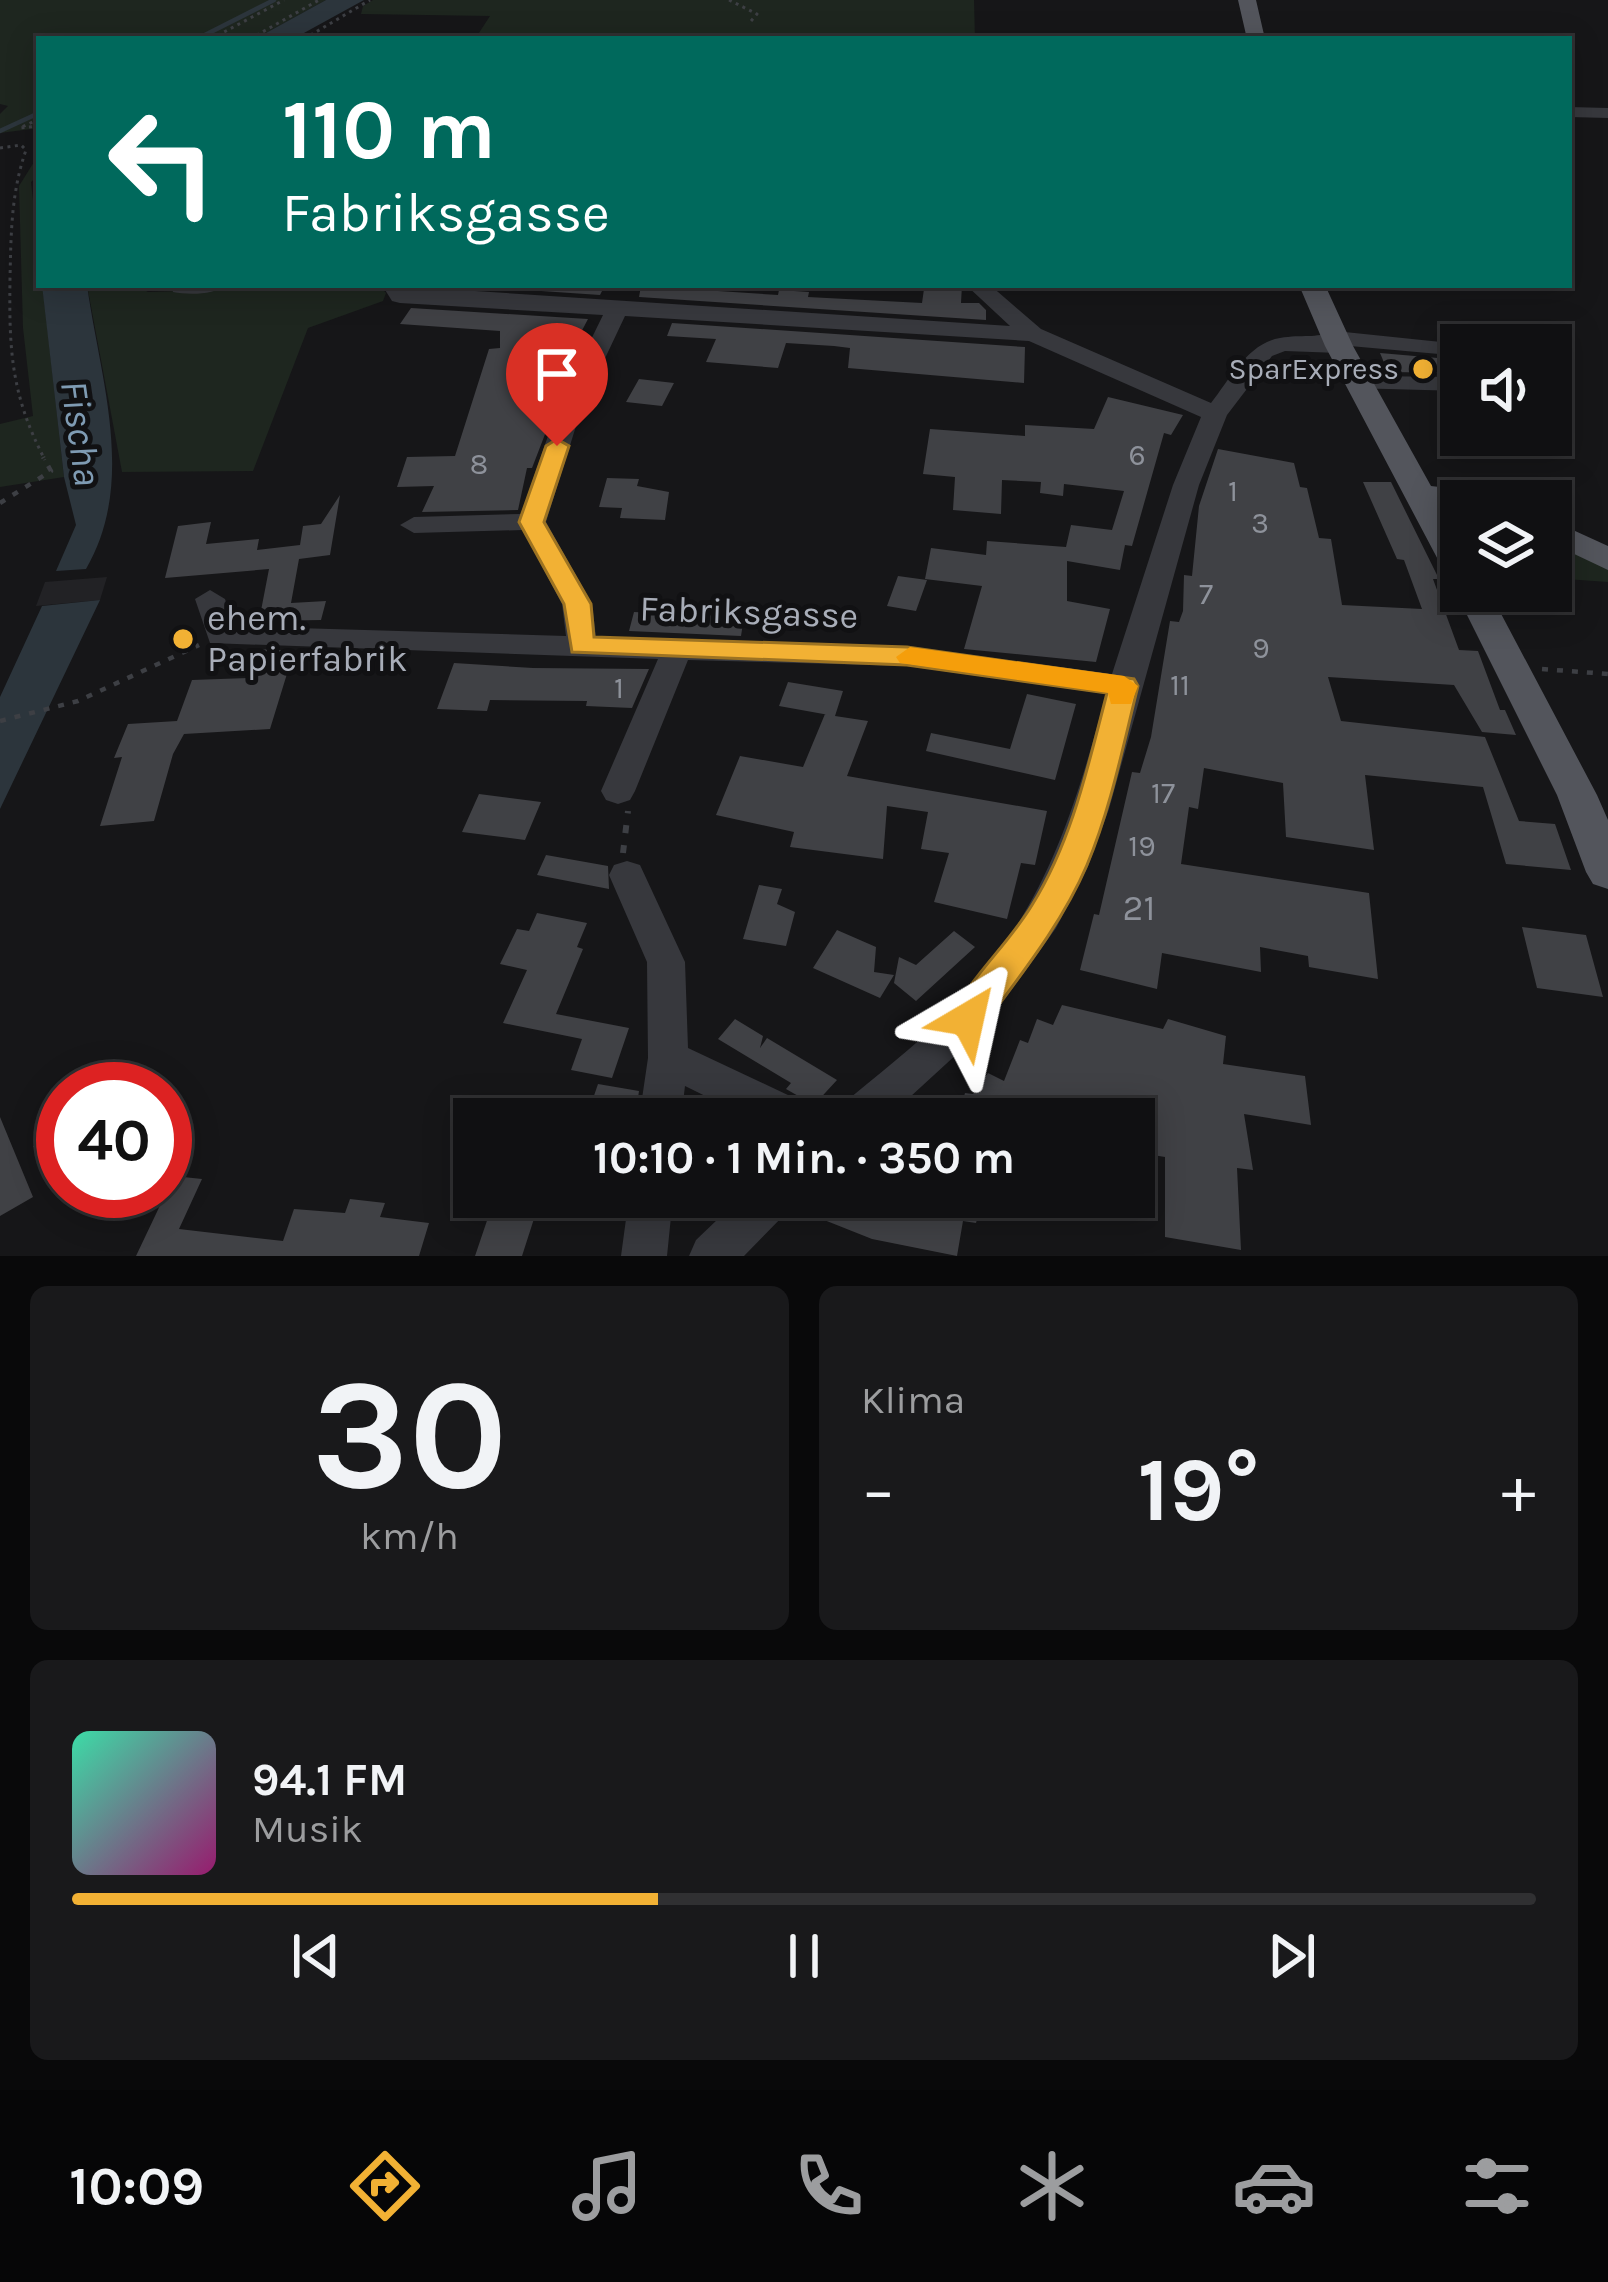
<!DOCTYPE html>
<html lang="de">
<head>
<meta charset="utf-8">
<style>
  :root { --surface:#101012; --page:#19191b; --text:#f1f3f6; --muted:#9c9d9f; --line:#303032; --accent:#f2b134 }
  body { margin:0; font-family:Karla,sans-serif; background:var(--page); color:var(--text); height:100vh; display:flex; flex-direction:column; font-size:45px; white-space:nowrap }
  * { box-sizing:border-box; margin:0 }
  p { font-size:39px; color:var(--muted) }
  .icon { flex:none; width:66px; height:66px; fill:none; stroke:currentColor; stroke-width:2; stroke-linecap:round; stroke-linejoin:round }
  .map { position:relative; height:1256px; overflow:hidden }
  .side { display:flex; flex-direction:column; gap:30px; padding:30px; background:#09090a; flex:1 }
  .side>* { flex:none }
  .guide { position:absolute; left:36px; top:36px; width:1536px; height:252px; border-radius:0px; box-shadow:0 6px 30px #0003,0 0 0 3px var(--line); background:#00695c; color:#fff; overflow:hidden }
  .tools { position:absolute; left:1440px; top:324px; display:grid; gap:24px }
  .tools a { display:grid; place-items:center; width:132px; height:132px; border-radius:0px; background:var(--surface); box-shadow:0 6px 30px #0003,0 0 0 3px var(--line); font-size:60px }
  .speed { position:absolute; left:36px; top:1062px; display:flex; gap:24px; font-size:60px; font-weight:700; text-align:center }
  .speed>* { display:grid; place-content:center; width:156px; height:156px; border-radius:50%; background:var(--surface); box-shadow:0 6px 30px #0003,0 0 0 3px var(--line); line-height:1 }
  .speed .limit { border:18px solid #d22; background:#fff; color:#111 }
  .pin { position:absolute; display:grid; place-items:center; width:102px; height:102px; color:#fff; margin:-123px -51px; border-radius:50% 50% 50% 0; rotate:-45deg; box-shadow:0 0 12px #0007 }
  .pin .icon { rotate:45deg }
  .me { position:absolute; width:132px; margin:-66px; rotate:36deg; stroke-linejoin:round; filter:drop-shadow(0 0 9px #0008) }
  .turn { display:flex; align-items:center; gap:42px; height:252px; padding:0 48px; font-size:54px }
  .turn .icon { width:156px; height:156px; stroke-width:2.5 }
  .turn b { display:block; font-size:84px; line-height:102px }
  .big { font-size:90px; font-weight:700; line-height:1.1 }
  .side .tile { flex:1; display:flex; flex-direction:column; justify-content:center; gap:18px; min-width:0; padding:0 42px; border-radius:18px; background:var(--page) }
  .side .dial { align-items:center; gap:0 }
  .dial b { font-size:156px; line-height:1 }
  .song { display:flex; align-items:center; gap:36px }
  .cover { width:144px; height:144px; border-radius:18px; background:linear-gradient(135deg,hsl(160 70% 55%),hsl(320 70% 35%)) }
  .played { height:12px; border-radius:6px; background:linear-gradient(90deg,var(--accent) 40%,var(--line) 40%) }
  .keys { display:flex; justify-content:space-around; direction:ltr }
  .heat { display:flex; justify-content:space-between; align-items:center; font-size:66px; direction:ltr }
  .side .tiles { flex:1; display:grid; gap:30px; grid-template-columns:1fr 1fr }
  .tile:last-child { grid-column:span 2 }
  .trip { position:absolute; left:453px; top:1098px; width:702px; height:120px; border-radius:0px; background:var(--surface); box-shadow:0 6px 30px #0003,0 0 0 3px var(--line); font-weight:700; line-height:120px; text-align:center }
  .menu { display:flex; height:192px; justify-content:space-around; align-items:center; background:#060607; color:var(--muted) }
  .menu .icon { width:84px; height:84px }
  .menu .on { color:var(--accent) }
  .menu b { font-size:54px; color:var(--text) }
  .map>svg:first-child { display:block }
  .built { fill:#222225 }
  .green { fill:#1e261f }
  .water { fill:#2c353c }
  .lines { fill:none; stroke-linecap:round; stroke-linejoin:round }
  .stream { stroke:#2c353c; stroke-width:4.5 }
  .building { fill:#404145 }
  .path-far2 { stroke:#3d3f44; stroke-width:3; stroke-dasharray:3 4.5; stroke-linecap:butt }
  .path-far1 { stroke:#3d3f44; stroke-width:4.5; stroke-dasharray:6 9; stroke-linecap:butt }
  .path { stroke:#3d3f44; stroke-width:6; stroke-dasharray:8 12; stroke-linecap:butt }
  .minor { fill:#37383d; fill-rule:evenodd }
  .major { fill:#53555c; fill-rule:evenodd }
  .route { fill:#f2b134; stroke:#9d7322; stroke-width:3 }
  .slow { fill:#f59e0b }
  .poi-dot { fill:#f2b134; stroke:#111113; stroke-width:4.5 }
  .labels { text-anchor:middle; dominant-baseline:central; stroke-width:10; stroke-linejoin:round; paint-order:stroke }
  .far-poi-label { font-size:30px; fill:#a8adb8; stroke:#111113; text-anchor:end }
  .number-label { font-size:30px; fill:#8e929b }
  .street-label { font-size:36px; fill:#a8adb8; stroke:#111113 }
  .poi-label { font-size:36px; fill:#a8adb8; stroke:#111113; text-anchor:start }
  .near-number-label { font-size:36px; fill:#8e929b }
  .water-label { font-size:39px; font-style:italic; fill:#7f9bb3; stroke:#111113 }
</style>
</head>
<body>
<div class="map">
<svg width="1608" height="1256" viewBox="0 0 1608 1256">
  <rect width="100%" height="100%" fill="#161618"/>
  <path class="built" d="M107,577L100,600L36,606L45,582Z"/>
  <path class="green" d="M0,0H326L255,39H39V128L0,133V114L8,106L0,104Z
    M373,0H974L975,39H475L490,16L361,14L363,6Z
    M39,154V175L31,182L64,477L0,487V424L33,416L23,328L19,186Z
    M87,285H135L148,292L378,285L386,293L383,301L308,328L253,471L122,472Z
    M1551,540L1608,568V582L1551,578Z"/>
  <path class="water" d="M326,0H364L293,39H255Z
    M42,285H87C100,379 137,481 86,569L56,571L76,525L64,477Z
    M100,600L0,809V697L42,606Z"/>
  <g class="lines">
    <path class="stream" d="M197,39L274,0
      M0,131L39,113"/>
  </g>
  <path class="building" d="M451,285H605L600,295Z
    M937,285H962L961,303H979L986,310V320L639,297L641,286L778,295L779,290L809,292L808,297L922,303L924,289L937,290Z
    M411,308L588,319L576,342L529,339L516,384L564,385L532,468H527L518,510L422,512L434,486L397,487L407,457L455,456L489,349L500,348V331L400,324Z
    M672,323L1025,347L1024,383L848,368L850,348L834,346L786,343L778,368L706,362L716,339L667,336Z
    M1380,353L1461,360V373L1388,372Z
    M639,379L674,383L662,406L626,402Z
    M1108,397L1183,415L1171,435L1164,433L1132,546L1125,545L1120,570L1067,561V601L1110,609L1096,662L964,649L982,586L925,579L931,548L986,555L987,541L1066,547L1071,525L1112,530L1124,491L1064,484L1063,496L1040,493L1041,482L1002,480L1001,514L953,510L955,477L923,474L930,429L1025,436V425L1094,429Z
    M1218,449L1294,463L1300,487L1307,488L1319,538L1331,539L1342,605L1422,609L1404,560L1397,559L1363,482H1391L1439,579H1433L1459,650L1478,651L1500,710H1505L1516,735L1482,732L1454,685L1328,677L1341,721L1485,737L1519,821L1555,824L1571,870L1506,864L1483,787L1365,775L1374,850L1286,837L1283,783L1204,768L1198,809L1189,807L1181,864L1369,893L1378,979L1309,967L1308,956L1260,947L1261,972L1162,953L1157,989L1080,970L1094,914L1099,915L1132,772L1140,773L1151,737L1170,621L1179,622L1183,611L1184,575L1192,576L1199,506Z
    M607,478L639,479L637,486L669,492L665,520L620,518L622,508L599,507Z
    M340,495L330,555L299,559L291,603L326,601L321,620L259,621L269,569L165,578L178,526L211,522L206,544L259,539L257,550L300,545L303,526L321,524Z
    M898,576L927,580L916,611L887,606Z
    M634,612L744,617L741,636L629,631Z
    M258,649L294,651L270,729L184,734L173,754L154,821L100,826L122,757L114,758L128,724L177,721L192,680L248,678Z
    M454,663L533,668L649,669L632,708L586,706L587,701L490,700L487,711L437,709Z
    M788,682L843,691L835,716L868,721L847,776L1047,811L1035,865L1021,863L1007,919L934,902L949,853L921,849L928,812L887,806L883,859L790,847L794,832L716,815L740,756L803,767L825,714L829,715L779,706Z
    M1027,694L1076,704L1055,780L926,751L931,733L1010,749Z
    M479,794L541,802L525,840L462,832Z
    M546,855L608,866L609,889L537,875Z
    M759,885L782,889L777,904L795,912L786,946L743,939Z
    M537,913L587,923L577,947L583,949L556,1014L629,1028L612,1078L571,1070L582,1039L503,1023L527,970L500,964L517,929L529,931Z
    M1522,927L1586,935L1603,997L1537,988Z
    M837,930L876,947L874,972L894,975L880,998L813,968Z
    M954,931L975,947L916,1001L894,983L899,957L916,965Z
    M1062,1005L1163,1029L1168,1019L1226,1036L1223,1064L1305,1076L1311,1125L1244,1114L1253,1170L1237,1168L1241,1250L1165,1237V1157L1134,1152V1119H957L965,1093L973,1094L988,1073L1004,1081L1020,1040L1028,1043L1037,1019L1053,1025Z
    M735,1019L763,1036L760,1048L767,1038L837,1080L814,1105L786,1089L791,1083L718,1039Z
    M598,1084L639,1091L635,1119H586Z
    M63,1095V1151L33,1147Z
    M0,1117L33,1197L0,1216Z
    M174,1176L202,1179L179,1229L283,1241L294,1209L345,1213L350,1199L385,1203L380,1217L429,1223L419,1256H136Z
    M495,1197H541L522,1256H475Z
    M798,1197H983L976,1223L963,1221L957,1256L872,1239L794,1208Z"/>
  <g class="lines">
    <path class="path-far2" d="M729,0L757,14L751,21
      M211,39L284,0
      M250,39L319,0
      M304,39L370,0
      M39,119L20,128L39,126
      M0,148L21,145L26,150C11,193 11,234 10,279C9,350 11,395 45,460"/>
    <path class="path-far1" d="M0,503L51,471L43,457
      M1542,669L1608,674
      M0,721L78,701L199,645"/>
    <path class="path" d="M623,853L628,811"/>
    <path class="minor" d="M1569,107L1608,108V118L1569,117Z
      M171,285H226C215,295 188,295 173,292Z
      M382,285L1010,326L966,285H990L1041,329L1211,403C1230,379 1248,343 1280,338C1303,334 1314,339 1335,331L1470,345H1461V356L1350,346L1339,353L1285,351L1272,356L1227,415L1199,485L1109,809L1087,869L1056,928L982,1031L886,1119H836L842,1105C879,1073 920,1043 954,1007C1043,912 1073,817 1106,694L907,666L688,660L635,791L630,800L618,804L606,800L601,791L658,659L210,643L195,599L210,590L225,599L233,626L566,636L562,604L523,530L414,533L400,525L414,517L521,514L558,407L603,315L400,303L392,301ZM625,316L1029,341L1201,417L1173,485L1112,674L907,646L596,637L592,604L546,522L582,407Z
      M1360,376L1461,377V391L1351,388L1348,383Z
      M627,861L640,865L685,962L688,1048L809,1105L815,1119H752L685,1086L681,1119H639L648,1058L647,962L609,875L614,865Z
      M629,1197H673L667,1256H621Z
      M741,1197H794L787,1212L744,1256H689L696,1240Z"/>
    <path class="major" d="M1238,0H1256L1265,39H1247Z
      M1299,285H1325L1353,346L1431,486L1474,491L1490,501H1461V509L1443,507L1461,540V582L1449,579L1444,571L1325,346Z
      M1551,520L1608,546V570L1551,543Z
      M1460,583L1461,591H1489L1597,795L1608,820V889L1593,884L1586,872L1557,795L1455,591Z"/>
  </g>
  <path class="route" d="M557,439L569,446L544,522L591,604L594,637L907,647L1134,679L1138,686C1123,746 1111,808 1087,865C1061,926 1018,978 980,1030L968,1035L955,1030L950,1019C970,977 1008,945 1032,905C1072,841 1088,766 1107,693L907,665L572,652L564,604L519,522L546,446Z"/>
  <path class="slow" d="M910,647L1124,676L1138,686L1131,704H1111L1108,693L900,663L896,657Z"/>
  <g class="poi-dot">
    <circle cx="1423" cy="369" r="12"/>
    <circle cx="183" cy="639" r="12"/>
  </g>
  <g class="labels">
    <g class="far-poi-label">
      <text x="1399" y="369">SparExpress</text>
    </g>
    <g class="number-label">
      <text x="1137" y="455">6</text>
      <text x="479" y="464">8</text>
      <text x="1233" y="491">1</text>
      <text x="1260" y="523">3</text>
      <text x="1206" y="594">7</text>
      <text x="1261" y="648">9</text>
      <text x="1180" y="685">11</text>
      <text x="619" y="688">1</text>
      <text x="1163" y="793">17</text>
      <text x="1142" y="846">19</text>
    </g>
    <g class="street-label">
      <text transform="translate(749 612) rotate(2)">Fabriksgasse</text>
    </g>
    <g class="poi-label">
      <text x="207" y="618">ehem.<tspan x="207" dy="41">Papierfabrik</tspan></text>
    </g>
    <g class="near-number-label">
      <text x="1139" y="908">21</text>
    </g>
    <g class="water-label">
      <text transform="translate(81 433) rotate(82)">Fischa</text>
    </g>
  </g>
</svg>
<div class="tools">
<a><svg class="icon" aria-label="sound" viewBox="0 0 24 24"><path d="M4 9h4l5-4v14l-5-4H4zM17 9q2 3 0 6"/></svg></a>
<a><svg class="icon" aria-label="layers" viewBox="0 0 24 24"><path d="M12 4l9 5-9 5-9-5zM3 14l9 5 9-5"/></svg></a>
</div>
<div class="speed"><div class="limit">40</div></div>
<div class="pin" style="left:557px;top:446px;background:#d93025"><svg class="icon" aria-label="arrive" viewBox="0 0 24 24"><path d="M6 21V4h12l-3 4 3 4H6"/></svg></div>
<svg class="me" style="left:968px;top:1019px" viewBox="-20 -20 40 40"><path d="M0-17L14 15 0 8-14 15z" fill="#f2b134" stroke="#fff" stroke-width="4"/></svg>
<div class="trip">10:10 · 1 Min. · 350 m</div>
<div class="guide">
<div class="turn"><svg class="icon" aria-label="left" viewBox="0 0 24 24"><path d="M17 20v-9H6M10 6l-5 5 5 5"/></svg><div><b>110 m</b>Fabriksgasse</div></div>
</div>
</div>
<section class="side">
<div class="tiles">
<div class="tile dial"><b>30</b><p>km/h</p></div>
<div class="tile"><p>Klima</p>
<div class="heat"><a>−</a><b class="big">19°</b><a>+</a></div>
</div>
<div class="tile">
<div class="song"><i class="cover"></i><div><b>94.1 FM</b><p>Musik</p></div></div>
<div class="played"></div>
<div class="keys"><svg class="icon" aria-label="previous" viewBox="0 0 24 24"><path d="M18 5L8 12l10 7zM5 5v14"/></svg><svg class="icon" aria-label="pause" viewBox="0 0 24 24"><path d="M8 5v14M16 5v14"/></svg><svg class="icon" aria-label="next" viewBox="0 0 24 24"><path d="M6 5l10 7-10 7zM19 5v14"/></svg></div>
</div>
</div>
</section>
<nav class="menu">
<b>10:09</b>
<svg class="icon on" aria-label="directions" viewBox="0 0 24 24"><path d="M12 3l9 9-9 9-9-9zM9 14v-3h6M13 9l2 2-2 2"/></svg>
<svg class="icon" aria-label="music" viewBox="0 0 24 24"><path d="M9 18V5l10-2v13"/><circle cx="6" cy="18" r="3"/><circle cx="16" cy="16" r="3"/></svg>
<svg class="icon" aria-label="phone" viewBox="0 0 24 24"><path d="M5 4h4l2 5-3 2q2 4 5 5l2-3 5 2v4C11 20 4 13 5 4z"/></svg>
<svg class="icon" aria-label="climate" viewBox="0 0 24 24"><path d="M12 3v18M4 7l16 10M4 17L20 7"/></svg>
<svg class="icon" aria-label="car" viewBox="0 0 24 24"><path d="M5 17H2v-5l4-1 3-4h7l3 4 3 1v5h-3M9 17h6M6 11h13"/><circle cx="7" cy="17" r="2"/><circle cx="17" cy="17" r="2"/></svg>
<svg class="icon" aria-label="filters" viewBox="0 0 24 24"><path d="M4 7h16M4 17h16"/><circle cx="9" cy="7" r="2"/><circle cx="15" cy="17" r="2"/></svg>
</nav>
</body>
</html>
